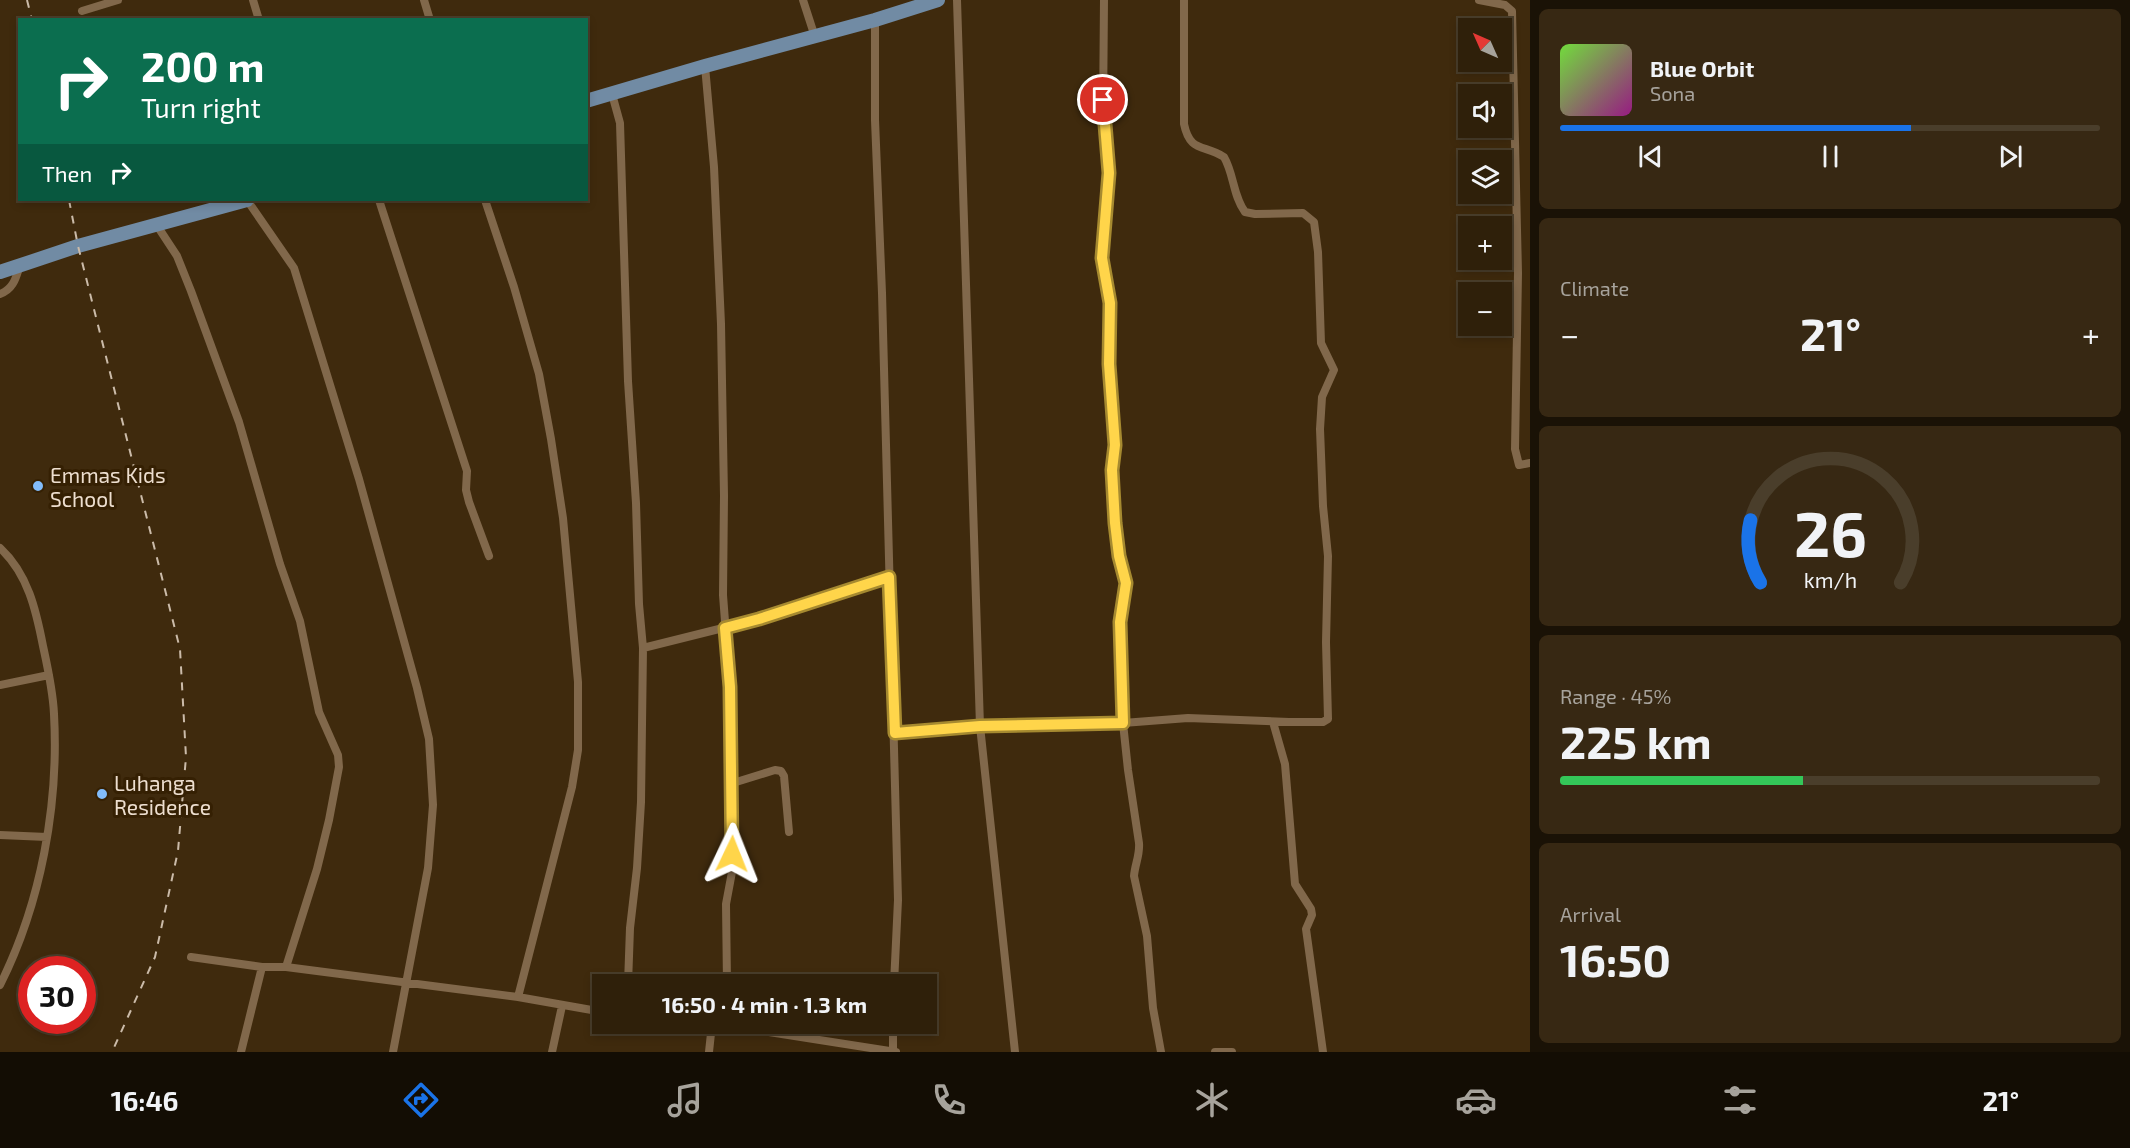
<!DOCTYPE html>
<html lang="en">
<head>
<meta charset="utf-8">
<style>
  :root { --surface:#2f200a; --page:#372813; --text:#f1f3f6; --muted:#a7a39c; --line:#4a3e2b; --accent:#1a73e8 }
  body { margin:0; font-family:"Exo 2",sans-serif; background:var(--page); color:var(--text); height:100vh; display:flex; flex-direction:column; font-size:22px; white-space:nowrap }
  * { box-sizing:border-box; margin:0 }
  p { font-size:20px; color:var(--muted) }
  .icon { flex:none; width:33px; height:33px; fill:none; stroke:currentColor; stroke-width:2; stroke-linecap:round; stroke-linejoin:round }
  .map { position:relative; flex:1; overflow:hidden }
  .details { display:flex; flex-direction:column; gap:9px; padding:9px; background:#1a1206; width:600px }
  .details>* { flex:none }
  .hud { position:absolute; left:18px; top:18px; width:570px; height:183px; border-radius:0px; box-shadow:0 3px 9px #0003,0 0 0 2px var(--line); background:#0b6e4f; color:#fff; overflow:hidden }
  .needle { width:39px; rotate:315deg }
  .fabs { position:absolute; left:1458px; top:18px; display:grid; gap:12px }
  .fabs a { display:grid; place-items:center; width:54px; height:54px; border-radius:0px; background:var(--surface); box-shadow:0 3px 9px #0003,0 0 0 2px var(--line); font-size:30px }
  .speed { position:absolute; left:18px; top:956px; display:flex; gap:12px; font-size:30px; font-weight:700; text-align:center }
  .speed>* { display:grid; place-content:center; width:78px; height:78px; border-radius:50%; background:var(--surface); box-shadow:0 3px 9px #0003,0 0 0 2px var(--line); line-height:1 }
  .speed .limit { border:9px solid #d22; background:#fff; color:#111 }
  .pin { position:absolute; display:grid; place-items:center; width:51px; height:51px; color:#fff; margin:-26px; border:3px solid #fff; border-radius:50%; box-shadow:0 2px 6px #0007 }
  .me { position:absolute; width:66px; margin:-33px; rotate:2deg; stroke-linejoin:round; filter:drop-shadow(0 0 4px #0008) }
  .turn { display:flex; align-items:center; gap:21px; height:126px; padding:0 24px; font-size:27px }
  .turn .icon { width:78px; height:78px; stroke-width:2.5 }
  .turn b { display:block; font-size:42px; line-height:51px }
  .then { display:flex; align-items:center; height:57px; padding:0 24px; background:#0003; gap:12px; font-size:22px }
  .big { font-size:45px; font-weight:700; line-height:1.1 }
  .details .card { flex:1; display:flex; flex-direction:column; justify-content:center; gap:9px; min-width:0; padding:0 21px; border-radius:9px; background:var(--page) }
  .details .dial { align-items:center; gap:0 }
  .dial svg { height:156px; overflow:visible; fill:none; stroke:var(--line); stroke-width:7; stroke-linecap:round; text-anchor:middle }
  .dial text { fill:var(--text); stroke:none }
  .song { display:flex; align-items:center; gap:18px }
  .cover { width:72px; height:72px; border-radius:9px; background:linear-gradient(135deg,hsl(100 70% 55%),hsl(310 70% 35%)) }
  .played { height:6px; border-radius:3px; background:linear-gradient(90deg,var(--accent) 65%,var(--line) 65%) }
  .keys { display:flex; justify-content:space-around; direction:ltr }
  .heat { display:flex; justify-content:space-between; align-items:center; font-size:33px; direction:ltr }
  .charge { height:9px; border-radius:4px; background:linear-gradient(90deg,#34c759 45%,var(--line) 0) }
  .trip { position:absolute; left:592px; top:974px; width:345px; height:60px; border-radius:0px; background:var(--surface); box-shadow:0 3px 9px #0003,0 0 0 2px var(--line); font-weight:700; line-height:60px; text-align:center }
  .menu { display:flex; height:96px; justify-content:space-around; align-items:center; background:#130d04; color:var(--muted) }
  .menu .icon { width:42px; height:42px }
  .menu .selected { color:var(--accent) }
  .menu b { font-size:27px; color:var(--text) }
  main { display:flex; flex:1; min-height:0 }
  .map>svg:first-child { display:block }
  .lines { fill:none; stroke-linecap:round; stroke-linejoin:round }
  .street { stroke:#81684b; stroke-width:8 }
  .primary { stroke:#718ba4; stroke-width:14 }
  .rail { stroke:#cbbba9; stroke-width:2; stroke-dasharray:8 8; stroke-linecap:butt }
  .route-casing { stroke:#a68a30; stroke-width:15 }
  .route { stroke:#ffd54a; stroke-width:10 }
  .poi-dot { fill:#82bcfa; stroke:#352003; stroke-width:2 }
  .labels { text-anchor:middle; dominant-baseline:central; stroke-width:6; stroke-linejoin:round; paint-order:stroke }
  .poi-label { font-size:21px; fill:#eddecf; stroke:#352003; text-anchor:start }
</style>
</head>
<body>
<main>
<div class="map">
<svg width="1530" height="1052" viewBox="0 0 1530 1052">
  <rect width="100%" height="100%" fill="#3f2a0d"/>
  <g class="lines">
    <path class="street" d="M253,0L259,20
      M424,0L430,20
      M803,0L815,37
      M957,0L980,726L1015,1052
      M1104,0L1103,116L1109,173L1102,258L1110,303L1109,364L1115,445L1112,470L1117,541L1126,583L1120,623L1123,723L1128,770L1139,843C1140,855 1135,864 1134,876L1147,936L1153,1008L1161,1052
      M1479,0L1505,5L1512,11L1518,273L1515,449L1519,465L1530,463
      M82,11L118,0
      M875,20V120L882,293L898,900L894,984
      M705,66L714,167L721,324L724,496L723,595L730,687L733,783L732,872L726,904L727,984
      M612,94L620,123L628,381L636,503L639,604L643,648L641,802L637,868L630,928L628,984
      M247,200L294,268L359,479L417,688L429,739L433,805L428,868L393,1052
      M379,200L467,471L466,490L469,502L489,556
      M485,200L514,287L539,374L551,439L563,518L578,682V750L572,787L518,997
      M156,224L177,256L191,291L239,422L280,564L300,621L319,712L338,755L339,767L329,820L317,869L286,967
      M0,294C14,289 16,277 20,265
      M0,548C28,574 36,610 43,646C48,669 53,691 54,714C59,805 41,903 0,985
      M643,648L759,619L889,577
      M0,685L49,675
      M1273,722L1285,764L1295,884L1311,909L1312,915L1306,929L1323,1052
      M895,733L980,726L1123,723L1188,718L1289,722H1323L1328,719L1326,642L1328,556L1323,506L1320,429L1322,397L1334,370L1321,343L1318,252L1314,222L1303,213L1255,214L1245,212C1233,196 1234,174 1224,157C1204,144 1190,153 1184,124V0
      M733,783L775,770L781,771L784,776L789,832
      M0,835L47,837
      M191,957L262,967H286L518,997L603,1012
      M700,1023L724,1025L896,1052
      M241,1052L262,967
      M552,1052L562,1006
      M709,1052L712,1024
      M893,1052V1023
      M1215,1052H1232"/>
    <path class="primary" d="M586,101L705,66L875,20L938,0
      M0,272L78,246L247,200"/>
    <path class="rail" d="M27,0L32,20
      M69,200L78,246L180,649L186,757L178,851L155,957L112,1052"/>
  </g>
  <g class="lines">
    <defs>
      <path id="route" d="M732,854L730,687L725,628L759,619L889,577L895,733L980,726L1123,723L1120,622L1126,583L1119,556L1115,523L1112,470L1115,445L1109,364L1110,303L1102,258L1109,173L1103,100"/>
    </defs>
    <use href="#route" class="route-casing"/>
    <use href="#route" class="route"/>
  </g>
  <g class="poi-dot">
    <circle cx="38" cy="486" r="6"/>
    <circle cx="102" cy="794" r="6"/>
  </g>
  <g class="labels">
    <g class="poi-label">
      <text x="50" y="474">Emmas Kids<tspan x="50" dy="24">School</tspan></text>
      <text x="114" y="782">Luhanga<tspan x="114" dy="24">Residence</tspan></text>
    </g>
  </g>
</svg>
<div class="fabs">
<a><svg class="needle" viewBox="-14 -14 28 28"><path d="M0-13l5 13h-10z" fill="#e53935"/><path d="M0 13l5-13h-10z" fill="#a7a39c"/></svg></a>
<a><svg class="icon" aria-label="sound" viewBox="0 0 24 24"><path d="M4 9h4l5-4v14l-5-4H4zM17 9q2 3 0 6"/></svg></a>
<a><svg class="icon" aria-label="layers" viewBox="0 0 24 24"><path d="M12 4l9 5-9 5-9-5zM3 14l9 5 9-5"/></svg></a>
<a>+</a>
<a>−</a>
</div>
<div class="speed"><div class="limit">30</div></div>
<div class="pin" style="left:1103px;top:100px;background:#d93025"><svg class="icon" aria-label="arrive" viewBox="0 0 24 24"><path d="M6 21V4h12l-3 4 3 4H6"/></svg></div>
<svg class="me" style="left:732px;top:854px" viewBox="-20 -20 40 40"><path d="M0-17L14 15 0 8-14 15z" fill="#ffd54a" stroke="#fff" stroke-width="4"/></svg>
<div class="trip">16:50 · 4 min · 1.3 km</div>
<div class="hud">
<div class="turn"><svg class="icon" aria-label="right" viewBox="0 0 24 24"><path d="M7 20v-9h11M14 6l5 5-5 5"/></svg><div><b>200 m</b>Turn right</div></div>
<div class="then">Then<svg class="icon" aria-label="right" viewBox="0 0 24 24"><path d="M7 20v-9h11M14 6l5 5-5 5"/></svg></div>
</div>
</div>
<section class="details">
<div class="card">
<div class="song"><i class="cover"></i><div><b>Blue Orbit</b><p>Sona</p></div></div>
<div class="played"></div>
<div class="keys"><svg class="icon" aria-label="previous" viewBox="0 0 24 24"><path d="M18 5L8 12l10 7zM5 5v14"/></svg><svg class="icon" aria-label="pause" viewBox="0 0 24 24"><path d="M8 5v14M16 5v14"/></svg><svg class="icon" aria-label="next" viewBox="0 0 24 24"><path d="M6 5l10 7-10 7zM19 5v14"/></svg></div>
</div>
<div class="card"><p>Climate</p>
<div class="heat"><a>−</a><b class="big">21°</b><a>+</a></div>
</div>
<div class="card dial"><svg viewBox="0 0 100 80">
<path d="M14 69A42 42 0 1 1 86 69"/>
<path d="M14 69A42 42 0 0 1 9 37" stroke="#1a73e8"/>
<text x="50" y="56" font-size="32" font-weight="700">26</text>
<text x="50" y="72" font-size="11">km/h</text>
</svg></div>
<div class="card"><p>Range · 45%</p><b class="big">225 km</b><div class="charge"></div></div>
<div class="card"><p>Arrival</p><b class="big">16:50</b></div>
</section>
</main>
<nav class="menu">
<b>16:46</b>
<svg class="icon selected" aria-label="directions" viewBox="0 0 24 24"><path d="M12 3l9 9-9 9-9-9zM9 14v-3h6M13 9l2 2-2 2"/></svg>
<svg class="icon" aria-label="music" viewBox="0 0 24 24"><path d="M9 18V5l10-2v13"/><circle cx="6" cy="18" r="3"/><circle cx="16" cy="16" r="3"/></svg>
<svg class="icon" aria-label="phone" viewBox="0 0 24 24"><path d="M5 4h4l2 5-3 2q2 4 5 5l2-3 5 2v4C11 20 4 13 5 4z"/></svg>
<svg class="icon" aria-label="climate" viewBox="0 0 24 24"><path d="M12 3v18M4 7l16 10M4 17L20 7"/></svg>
<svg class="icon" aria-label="car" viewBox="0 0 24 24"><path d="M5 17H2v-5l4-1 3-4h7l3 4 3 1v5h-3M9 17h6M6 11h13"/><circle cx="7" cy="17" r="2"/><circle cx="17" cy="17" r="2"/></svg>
<svg class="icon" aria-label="filters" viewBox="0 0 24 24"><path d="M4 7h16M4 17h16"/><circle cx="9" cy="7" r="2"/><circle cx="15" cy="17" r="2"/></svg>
<b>21°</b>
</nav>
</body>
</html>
